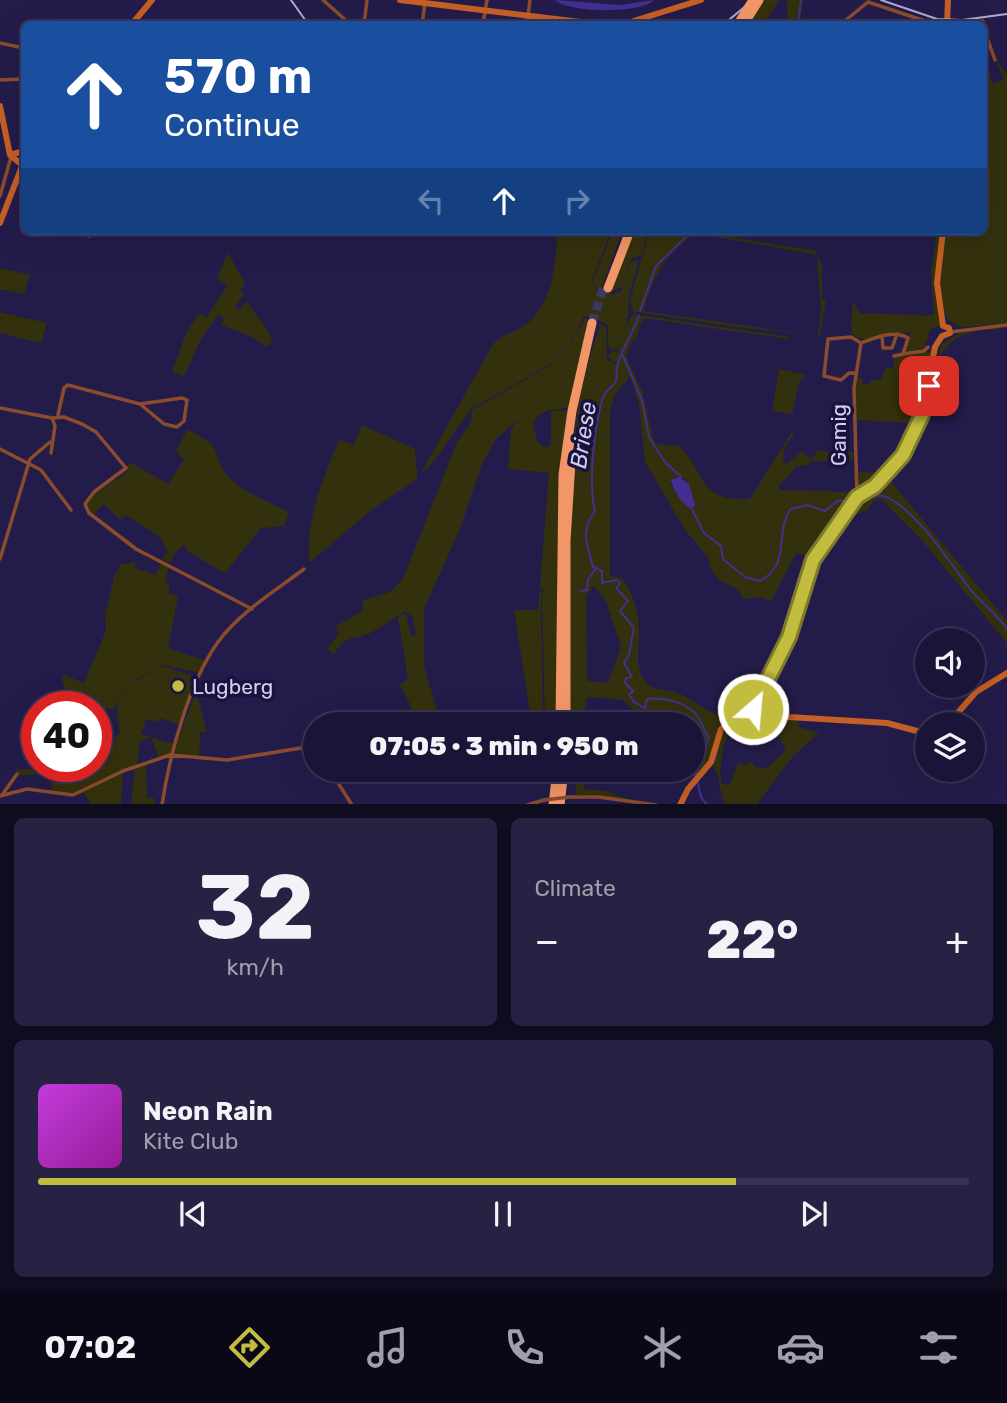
<!DOCTYPE html>
<html lang="en">
<head>
<meta charset="utf-8">
<style>
  :root { --surface:#1a1538; --page:#272243; --text:#f1f3f6; --muted:#9f9fae; --line:#383453; --accent:#c3bd3f }
  body { margin:0; font-family:Rubik,sans-serif; background:var(--page); color:var(--text); height:100vh; display:flex; flex-direction:column; font-size:26px; white-space:nowrap }
  * { box-sizing:border-box; margin:0 }
  p { font-size:23px; color:var(--muted) }
  .icon { flex:none; width:38px; height:38px; fill:none; stroke:currentColor; stroke-width:2; stroke-linecap:round; stroke-linejoin:round }
  .map { position:relative; height:804px; overflow:hidden }
  .side { display:flex; flex-direction:column; gap:14px; padding:14px; background:#0e0c1f; flex:1 }
  .side>* { flex:none }
  .top-card { position:absolute; left:21px; top:21px; width:966px; height:214px; border-radius:10px; box-shadow:0 7px 28px #0002,0 0 0 2px var(--line); background:#1a4fa0; color:#fff; overflow:hidden }
  .buttons { position:absolute; left:915px; top:628px; display:grid; gap:14px }
  .buttons a { display:grid; place-items:center; width:70px; height:70px; border-radius:50%; background:var(--surface); box-shadow:0 7px 28px #0002,0 0 0 2px var(--line); font-size:35px }
  .speed { position:absolute; left:21px; top:691px; display:flex; gap:14px; font-size:35px; font-weight:700; text-align:center }
  .speed>* { display:grid; place-content:center; width:91px; height:91px; border-radius:50%; background:var(--surface); box-shadow:0 7px 28px #0002,0 0 0 2px var(--line); line-height:1 }
  .speed .limit { border:10px solid #d22; background:#fff; color:#111 }
  .pin { position:absolute; display:grid; place-items:center; width:60px; height:60px; color:#fff; margin:-30px; border-radius:14px; box-shadow:0 4px 10px #0006 }
  .me { position:absolute; width:77px; margin:-38px; rotate:27deg; stroke-linejoin:round; filter:drop-shadow(0 0 5px #0008) }
  .turn { display:flex; align-items:center; gap:24px; height:147px; padding:0 28px; font-size:32px }
  .turn .icon { width:91px; height:91px; stroke-width:2.5 }
  .turn b { display:block; font-size:49px; line-height:60px }
  .lanes { display:flex; align-items:center; height:66px; padding:0 28px; background:#0003; justify-content:center; gap:35px; direction:ltr }
  .lanes .off { opacity:.35 }
  .big { font-size:52px; font-weight:800; line-height:1.1 }
  .side .widget { flex:1; display:flex; flex-direction:column; justify-content:center; gap:10px; min-width:0; padding:0 24px; border-radius:10px; background:var(--page) }
  .side .dial { align-items:center; gap:0 }
  .dial b { font-size:91px; line-height:1 }
  .song { display:flex; align-items:center; gap:21px }
  .cover { width:84px; height:84px; border-radius:10px; background:linear-gradient(135deg,hsl(290 70% 55%),hsl(300 70% 35%)) }
  .played { height:7px; border-radius:4px; background:linear-gradient(90deg,var(--accent) 75%,var(--line) 75%) }
  .keys { display:flex; justify-content:space-around; direction:ltr }
  .heat { display:flex; justify-content:space-between; align-items:center; font-size:38px; direction:ltr }
  .side .tiles { flex:1; display:grid; gap:14px; grid-template-columns:1fr 1fr }
  .widget:last-child { grid-column:span 2 }
  .trip { position:absolute; left:303px; top:712px; width:402px; height:70px; border-radius:35px; background:var(--surface); box-shadow:0 7px 28px #0002,0 0 0 2px var(--line); font-weight:800; line-height:70px; text-align:center }
  .tab-bar { display:flex; height:112px; justify-content:space-around; align-items:center; background:#0a0816; color:var(--muted) }
  .tab-bar .icon { width:49px; height:49px }
  .tab-bar .selected { color:var(--accent) }
  .tab-bar b { font-size:32px; color:var(--text) }
  .map>svg:first-child { display:block }
  .green { fill:#33310d; fill-rule:evenodd }
  .water { fill:#442e92 }
  .lines { fill:none; stroke-linecap:round; stroke-linejoin:round }
  .stream { stroke:#442e92; stroke-width:2 }
  .highway-tunnel { stroke:#3d3763; stroke-width:9; stroke-dasharray:9 4.5; stroke-linecap:butt }
  .street { stroke:#8b4c2c; stroke-width:3.5 }
  .secondary { stroke:#c55f26; stroke-width:6 }
  .highway { stroke:#f39667; stroke-width:9 }
  .rail { stroke:#aeaccd; stroke-width:2 }
  .street-bridge { stroke:#8b4c2c; stroke-width:3.5 }
  .highway-bridge { stroke:#f39667; stroke-width:9 }
  .route-casing { stroke:#7f7b29; stroke-width:18 }
  .route { stroke:#c3bd3f; stroke-width:12 }
  .poi-dot { fill:#c3bd3f; stroke:#1a123f; stroke-width:2.5 }
  .labels { text-anchor:middle; dominant-baseline:central; stroke-width:7; stroke-linejoin:round; paint-order:stroke }
  .street-label { font-size:21px; fill:#d1d0ee; stroke:#1a123f }
  .poi-label { font-size:21px; fill:#d1d0ee; stroke:#1a123f; text-anchor:start }
  .water-label { font-size:23px; font-style:italic; fill:#d1d0eb; stroke:#1a123f }
</style>
</head>
<body>
<div class="map">
<svg width="1007" height="805" viewBox="0 0 1007 805">
  <rect width="100%" height="100%" fill="#231c4a"/>
  <path class="green" d="M762,0H779L764,24H748Z
    M786,0H803L800,24H789Z
    M984,42L992,84L1004,80L995,58L1007,74V324L959,327L947,319L939,290L944,231H984Z
    M558,231H611L592,280L597,290L614,294L621,291L631,262L639,260L629,294L628,319H624L628,321L625,330L633,314L790,337L789,339L643,318L635,340H632L626,356L642,391L654,440L656,444L679,446C708,474 697,502 750,499L792,432L794,434L784,449L783,461L787,464L802,451L812,460L817,451L853,452V460L812,461L805,466H797L779,486L780,490L853,492L855,498L813,558L796,553L771,601L759,597L744,599L738,590L719,580L711,569L708,557L685,530L645,462L639,404L630,376L614,396L610,410V576L622,578C632,593 639,610 639,629C640,648 632,670 649,685C657,692 670,689 680,694C697,702 709,715 727,717L740,705L746,703L749,709L721,728L710,761L695,778L693,724H668L638,714L623,700L587,697L582,724H569C575,594 552,452 600,327L598,323L588,324L569,408C554,410 539,408 533,425L538,443L547,448L551,444V412L556,410L569,412C552,516 559,620 557,724H545L542,594L546,591L541,589V593L543,724H532L514,610H538L549,473L508,469L511,429L518,419L496,439L482,464L460,529L424,609V666L441,724H412L410,704L400,685L408,679L398,617L406,613L411,636L416,635L413,618L406,611C394,617 384,626 372,632C353,642 350,631 334,654L327,649L339,634L336,626L362,611L363,600L390,592L403,579L457,442L471,422L472,410L551,365L571,343L585,318L606,327L607,360L621,366L608,357L610,352L618,351L625,331L618,348L612,350L608,346V325L593,317L584,316L571,342L551,364L471,409L432,464L420,475L493,344C504,333 521,331 531,320C555,296 554,263 558,231ZM673,478H684L689,484L694,508L685,505L671,485ZM593,586L605,599L621,646L608,683L587,681L586,596Z
    M613,231H622L602,287H606L634,231H647L642,255L631,259L623,286L612,291L596,287L593,280Z
    M649,231H728L726,234L729,237L816,251L822,266V299L826,300L820,336L735,327L633,311L630,301ZM695,233L817,255L821,308L818,336L644,311C651,277 667,254 695,233Z
    M937,231H942L937,266L940,326L930,329L924,349L905,352L910,332L865,340L854,336L851,329L853,301L861,314C887,312 910,317 934,315L931,272Z
    M228,253L245,283L240,291L244,295L235,306L239,310L247,301C255,315 268,326 272,340L267,347L250,336L221,325L224,318L218,315L201,339L184,376L172,372L186,333L199,313L207,317L227,286L217,278Z
    M0,268L30,275L24,294L0,289Z
    M0,312L47,323L41,343L0,333Z
    M998,326L999,330C990,327 981,330 973,332C925,343 937,392 920,429C912,447 900,462 887,477L1007,621V643L921,539L881,499L873,501L868,510L855,515L831,537L858,498L878,485L910,444L942,344L960,333Z
    M929,352L932,353C924,398 910,479 857,493L856,378H862L863,384H870L871,380H881L886,368L894,367V357ZM857,420L916,423L901,453L884,473L857,472Z
    M779,369L807,375L799,382L792,414L772,411Z
    M362,425L415,449L417,479L370,511L309,563C306,518 322,481 339,440L354,445Z
    M187,430C229,447 208,456 232,480C248,495 270,502 289,512L284,526L261,528L225,573L189,552L184,545L173,555L171,563L162,559L168,552L161,538L126,515L121,520L103,504L93,515L87,504L91,497L127,472L128,464H133L168,484L184,460L176,451Z
    M135,562V568L156,575L161,562L169,565L165,582L170,584L168,593L178,596L168,648L206,661L201,673L161,665L122,691L114,709L70,707L62,679L65,675L84,683L106,631L105,615L115,573H118L120,565Z
    M162,666L198,678L180,724L159,718L158,722L146,719L141,734L173,744L172,753L159,758L151,737L140,741L137,765L74,794L51,792L52,774L19,775L15,770L96,766V737L110,744L120,732C118,727 117,713 117,706C116,690 150,670 162,666Z
    M196,691L207,732H200L199,758L176,753L175,749Z
    M786,718H799L798,727L819,733L793,756L757,804H725C719,792 720,773 712,763L720,734L732,724L723,749L720,774L722,784L726,785L730,784L738,763L745,765L752,761L754,766L766,769L786,750L778,735L784,730L781,725Z
    M146,764L147,797L155,799L154,804L131,805L135,768Z
    M577,770H584V789L605,791L631,800L576,795Z
    M123,771L121,804H125H91L82,791Z"/>
  <path class="water" d="M555,0L620,5L654,0C641,14 568,13 555,0Z
    M679,477L689,484L695,505L692,509C683,506 673,490 671,480Z"/>
  <g class="lines">
    <path class="stream" d="M798,24L801,0
      M640,311L656,266L692,231
      M639,316C633,333 621,350 617,367C616,372 618,378 615,383C610,389 604,391 602,400C594,431 588,483 595,511C580,532 587,545 593,567L602,571V583L616,580L620,583L616,588L628,601L620,611L634,628L629,655L624,663L632,677L626,678L625,683L633,691L629,695L634,702L645,708L647,699C663,697 681,701 694,712C699,716 704,731 709,737L695,776
      M623,356L642,400L649,437L664,461L681,477
      M857,500C867,498 879,493 889,498C921,516 949,562 971,590C982,604 997,614 1007,629
      M692,509L704,533L721,546L723,559L745,577L760,581C792,564 774,531 791,509L807,505L825,511L837,501L851,500
      M580,591L587,590L588,579L595,570
      M715,760L717,750
      M697,780L701,797L707,805"/>
    <path class="highway-tunnel" d="M592,323L604,286"/>
    <path class="street" d="M323,0L350,24
      M364,24L367,0
      M422,24L425,3
      M483,24L487,0
      M527,24L530,0
      M841,24L868,2L934,24
      M958,24L983,21V24
      M984,29L995,60
      M0,43L24,48
      M0,80L24,79
      M0,196L11,157
      M89,236L91,231
      M950,332L1007,325
      M882,336L883,348H892L897,334
      M894,356L903,354
      M856,373H849L841,380L824,376L828,339L851,337L861,343
      M0,408L52,418L64,417L82,424L96,432L126,468L94,492L85,504L89,513L136,549L252,609
      M58,415L64,388L68,385L140,404L182,398L187,400L184,421L177,427L164,424L140,404
      M0,449L41,470L71,510
      M51,453L55,426L52,418
      M857,497L854,388L861,343C875,338 894,329 908,338L903,354L924,351L928,347
      M0,559L30,459L50,442
      M742,718L758,732H774
      M364,724V721L394,713
      M748,724L753,709
      M301,748L305,743L315,741
      M330,770L352,805
      M2,795L17,774
      M0,796L27,789L73,795L123,771L170,755L227,760L301,748L315,757
      M570,797H599L656,805
      M162,805C169,757 189,682 218,642C239,613 275,591 304,569
      M527,805L544,800"/>
    <path class="secondary" d="M400,0L597,24
      M132,24L152,0
      M624,24L701,0
      M947,24L948,0
      M0,106L10,155L22,165
      M13,154L24,151
      M0,223L24,161
      M753,709L789,717L887,723L928,734
      M948,724L976,692L1007,673
      M680,805L688,789L711,762L721,729L753,709L789,637L809,570L821,546L857,497L875,486L909,444L922,415L935,347L942,336L950,333L949,328L943,326L937,283L943,231"/>
    <path class="highway" d="M744,24L759,0
      M608,288L630,231
      M560,724L563,475L572,411L592,323
      M566,724V541L572,446
      M553,805L557,770
      M560,805L564,770"/>
    <path class="rail" d="M291,0L308,24
      M881,0L937,19L962,20L1007,14
      M724,24L753,0"/>
    <path class="street-bridge" d="M544,800L570,797"/>
    <path class="highway-bridge" d="M738,24L753,0"/>
  </g>
  <g class="lines">
    <defs>
      <path id="route" d="M753,709L789,637L813,560L857,497L875,486L903,455L922,415L929,386"/>
    </defs>
    <use href="#route" class="route-casing"/>
    <use href="#route" class="route"/>
  </g>
  <circle class="poi-dot" cx="178" cy="686" r="7"/>
  <g class="labels">
    <g class="street-label">
      <text transform="translate(838 435) rotate(-90)">Gamig</text>
    </g>
    <g class="poi-label">
      <text x="192" y="686">Lugberg</text>
    </g>
    <g class="water-label">
      <text transform="translate(583 435) rotate(-81)">Briese</text>
    </g>
  </g>
</svg>
<div class="buttons">
<a><svg class="icon" aria-label="sound" viewBox="0 0 24 24"><path d="M4 9h4l5-4v14l-5-4H4zM17 9q2 3 0 6"/></svg></a>
<a><svg class="icon" aria-label="layers" viewBox="0 0 24 24"><path d="M12 4l9 5-9 5-9-5zM3 14l9 5 9-5"/></svg></a>
</div>
<div class="speed"><div class="limit">40</div></div>
<div class="pin" style="left:929px;top:386px;background:#d93025"><svg class="icon" aria-label="arrive" viewBox="0 0 24 24"><path d="M6 21V4h12l-3 4 3 4H6"/></svg></div>
<svg class="me" style="left:753px;top:709px" viewBox="-20 -20 40 40"><circle r="17" fill="#c3bd3f" stroke="#fff" stroke-width="3"/><path d="M0-11L8 9 0 5-8 9z" fill="#fff"/></svg>
<div class="trip">07:05 · 3 min · 950 m</div>
<div class="top-card">
<div class="turn"><svg class="icon" aria-label="ahead" viewBox="0 0 24 24"><path d="M12 20V5M6 11l6-6 6 6"/></svg><div><b>570 m</b>Continue</div></div>
<div class="lanes"><svg class="icon off" aria-label="left" viewBox="0 0 24 24"><path d="M17 20v-9H6M10 6l-5 5 5 5"/></svg><svg class="icon" aria-label="ahead" viewBox="0 0 24 24"><path d="M12 20V5M6 11l6-6 6 6"/></svg><svg class="icon off" aria-label="right" viewBox="0 0 24 24"><path d="M7 20v-9h11M14 6l5 5-5 5"/></svg></div>
</div>
</div>
<section class="side">
<div class="tiles">
<div class="widget dial"><b>32</b><p>km/h</p></div>
<div class="widget"><p>Climate</p>
<div class="heat"><a>−</a><b class="big">22°</b><a>+</a></div>
</div>
<div class="widget">
<div class="song"><i class="cover"></i><div><b>Neon Rain</b><p>Kite Club</p></div></div>
<div class="played"></div>
<div class="keys"><svg class="icon" aria-label="previous" viewBox="0 0 24 24"><path d="M18 5L8 12l10 7zM5 5v14"/></svg><svg class="icon" aria-label="pause" viewBox="0 0 24 24"><path d="M8 5v14M16 5v14"/></svg><svg class="icon" aria-label="next" viewBox="0 0 24 24"><path d="M6 5l10 7-10 7zM19 5v14"/></svg></div>
</div>
</div>
</section>
<nav class="tab-bar">
<b>07:02</b>
<svg class="icon selected" aria-label="directions" viewBox="0 0 24 24"><path d="M12 3l9 9-9 9-9-9zM9 14v-3h6M13 9l2 2-2 2"/></svg>
<svg class="icon" aria-label="music" viewBox="0 0 24 24"><path d="M9 18V5l10-2v13"/><circle cx="6" cy="18" r="3"/><circle cx="16" cy="16" r="3"/></svg>
<svg class="icon" aria-label="phone" viewBox="0 0 24 24"><path d="M5 4h4l2 5-3 2q2 4 5 5l2-3 5 2v4C11 20 4 13 5 4z"/></svg>
<svg class="icon" aria-label="climate" viewBox="0 0 24 24"><path d="M12 3v18M4 7l16 10M4 17L20 7"/></svg>
<svg class="icon" aria-label="car" viewBox="0 0 24 24"><path d="M5 17H2v-5l4-1 3-4h7l3 4 3 1v5h-3M9 17h6M6 11h13"/><circle cx="7" cy="17" r="2"/><circle cx="17" cy="17" r="2"/></svg>
<svg class="icon" aria-label="filters" viewBox="0 0 24 24"><path d="M4 7h16M4 17h16"/><circle cx="9" cy="7" r="2"/><circle cx="15" cy="17" r="2"/></svg>
</nav>
</body>
</html>
